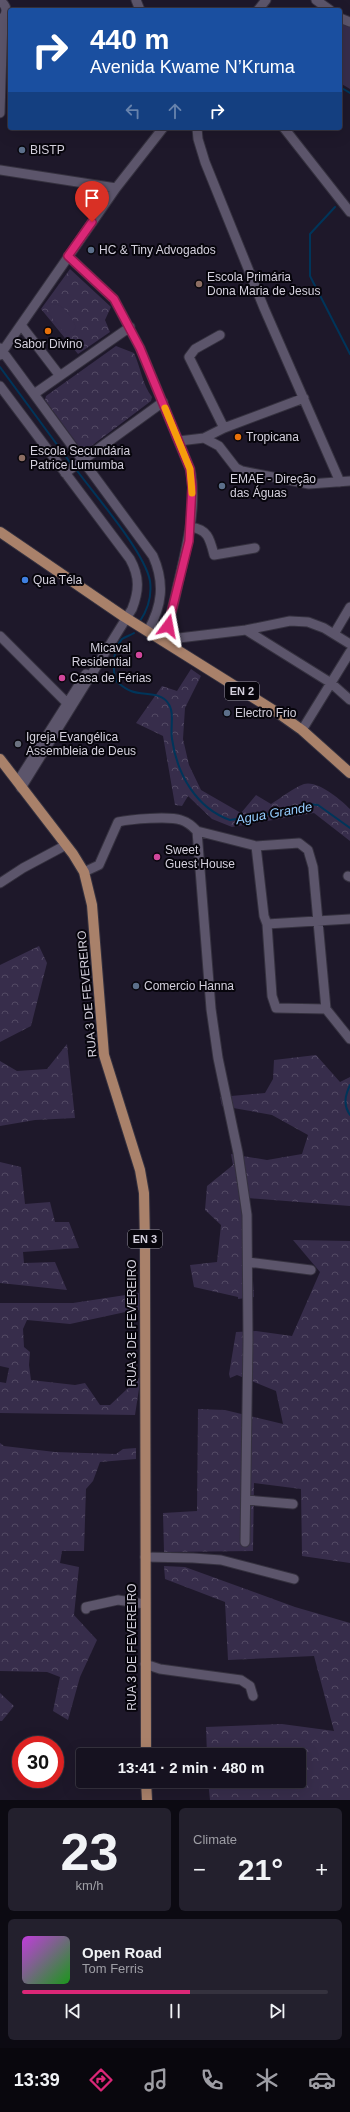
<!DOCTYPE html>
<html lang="en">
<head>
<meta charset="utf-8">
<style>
  :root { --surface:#161220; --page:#23202d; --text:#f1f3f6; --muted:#9e9ea5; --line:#35323e; --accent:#db2777 }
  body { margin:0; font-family:Arial,sans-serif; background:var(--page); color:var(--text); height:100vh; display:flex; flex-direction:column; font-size:15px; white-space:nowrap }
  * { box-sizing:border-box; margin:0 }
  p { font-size:13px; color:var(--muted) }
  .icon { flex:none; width:22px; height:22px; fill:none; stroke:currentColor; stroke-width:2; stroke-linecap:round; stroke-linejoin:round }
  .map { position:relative; height:1800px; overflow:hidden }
  .side { display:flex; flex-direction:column; gap:8px; padding:8px; background:#0c0a12; flex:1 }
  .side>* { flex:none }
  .guide { position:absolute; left:8px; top:8px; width:334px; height:122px; border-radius:4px; box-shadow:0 4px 16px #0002,0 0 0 1px var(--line); background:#1a4fa0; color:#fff; overflow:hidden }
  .speed { position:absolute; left:12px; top:1736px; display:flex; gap:8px; font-size:20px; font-weight:700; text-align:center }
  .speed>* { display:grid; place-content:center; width:52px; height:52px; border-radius:50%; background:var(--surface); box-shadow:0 4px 16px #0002,0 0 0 1px var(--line); line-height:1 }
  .speed .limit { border:6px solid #d22; background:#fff; color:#111 }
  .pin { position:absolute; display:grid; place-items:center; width:34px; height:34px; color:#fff; margin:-41px -17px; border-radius:50% 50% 50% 0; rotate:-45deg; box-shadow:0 0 4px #0007 }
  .pin .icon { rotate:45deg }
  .me { position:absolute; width:44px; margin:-22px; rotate:13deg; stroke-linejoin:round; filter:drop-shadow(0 0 3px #0008) }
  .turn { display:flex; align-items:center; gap:14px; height:84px; padding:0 16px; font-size:18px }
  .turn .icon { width:52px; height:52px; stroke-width:2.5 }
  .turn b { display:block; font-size:28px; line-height:34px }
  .lanes { display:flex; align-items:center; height:38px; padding:0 16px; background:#0003; justify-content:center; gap:20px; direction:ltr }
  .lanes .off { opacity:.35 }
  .big { font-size:30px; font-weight:700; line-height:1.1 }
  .side .widget { flex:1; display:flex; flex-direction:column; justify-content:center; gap:6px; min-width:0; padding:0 14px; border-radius:6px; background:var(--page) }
  .side .dial { align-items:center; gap:0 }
  .dial b { font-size:52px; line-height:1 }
  .song { display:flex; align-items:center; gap:12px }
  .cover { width:48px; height:48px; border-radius:6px; background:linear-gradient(135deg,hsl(290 70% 55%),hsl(120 70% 35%)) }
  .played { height:4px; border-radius:2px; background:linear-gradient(90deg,var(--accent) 55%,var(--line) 55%) }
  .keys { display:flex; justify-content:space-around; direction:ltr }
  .heat { display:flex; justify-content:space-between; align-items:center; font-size:22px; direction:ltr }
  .side .tiles { flex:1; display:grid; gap:8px; grid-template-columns:1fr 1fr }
  .widget:last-child { grid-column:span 2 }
  .trip { position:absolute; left:76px; top:1748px; width:230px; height:40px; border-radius:4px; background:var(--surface); box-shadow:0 4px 16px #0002,0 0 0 1px var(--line); font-weight:700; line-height:40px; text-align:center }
  .dock { display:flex; height:64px; justify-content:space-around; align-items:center; background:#09070d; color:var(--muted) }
  .dock .icon { width:28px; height:28px }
  .dock .selected { color:var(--accent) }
  .dock b { font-size:18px; color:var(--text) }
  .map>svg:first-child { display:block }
  .forest { fill:url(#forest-crowns) }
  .garden { fill:#372d4b }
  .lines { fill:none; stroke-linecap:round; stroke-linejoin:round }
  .stream { stroke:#00355a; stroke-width:2 }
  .minor-casing { stroke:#35313f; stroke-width:11 }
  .major-casing { stroke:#35313f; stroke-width:12 }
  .minor { stroke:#5c556b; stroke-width:9 }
  .major { stroke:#a9816a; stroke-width:10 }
  .route-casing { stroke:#8e194d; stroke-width:10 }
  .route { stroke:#db2777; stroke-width:7 }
  .slow { stroke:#f59e0b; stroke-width:7 }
  .service-dot { fill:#5c6f8a; stroke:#07050c; stroke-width:1.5 }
  .education-dot { fill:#8d6e63; stroke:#07050c; stroke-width:1.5 }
  .food-dot { fill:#e8710a; stroke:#07050c; stroke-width:1.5 }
  .shop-dot { fill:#3f7fe0; stroke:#07050c; stroke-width:1.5 }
  .hotel-dot { fill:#d1479c; stroke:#07050c; stroke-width:1.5 }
  .worship-dot { fill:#6b7280; stroke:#07050c; stroke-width:1.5 }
  .labels { text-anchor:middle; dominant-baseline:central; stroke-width:4; stroke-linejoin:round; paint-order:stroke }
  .shield { fill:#07050c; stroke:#96939e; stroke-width:1 }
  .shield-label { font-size:11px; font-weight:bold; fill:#d4d0dd }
  .poi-label { font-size:12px; fill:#d4d0dd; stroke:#07050c; text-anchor:start }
  .street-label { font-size:12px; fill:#d4d0dd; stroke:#07050c }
  .water-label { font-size:13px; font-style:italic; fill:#95cdff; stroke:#07050c }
</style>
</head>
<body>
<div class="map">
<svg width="350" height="1800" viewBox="0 0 350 1800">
  <defs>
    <pattern id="forest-crowns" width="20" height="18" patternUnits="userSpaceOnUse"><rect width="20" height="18" fill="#372d4b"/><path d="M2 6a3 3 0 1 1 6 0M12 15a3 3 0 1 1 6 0" fill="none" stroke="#534a64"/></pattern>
  </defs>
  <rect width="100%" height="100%" fill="#1e182a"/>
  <path class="forest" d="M70,269L111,307L105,320L110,332L78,354L41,309Z
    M116,346L134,353C141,368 142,384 152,397L151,401L86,450L81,449L45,400L46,396Z
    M191,669L201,676L185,708L183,739L189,765L201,790L241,813L256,795L271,804C281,798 293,788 304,784C318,780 341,800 350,809V841L314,813L232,827L212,819L188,796L182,806L175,805L163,736L136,723L162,686L177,691Z
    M39,946L47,963L31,1026L0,1042V965Z
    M67,1044L75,1118L35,1120L0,1126V1061L17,1071L47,1069Z
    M316,1055L340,1082L350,1077V1206L248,1198L254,1297L238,1299V1297L194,1287L190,1265L217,1262L221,1225L205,1210L207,1186L233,1165L231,1154L267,1160L302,1154L308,1135L272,1115L222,1106L220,1097L265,1093L273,1079L274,1060Z
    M0,1162L21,1167L25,1204L50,1202L55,1222H69L79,1248L23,1252L24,1263L55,1262L67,1290L0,1283Z
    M293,1240L350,1241V1563L302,1556L301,1489L254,1483L253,1551L164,1552L163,1513L197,1511L198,1409L225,1410L283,1424L276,1391L237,1375L230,1378L229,1374L236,1332L256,1331L292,1336L320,1272Z
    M139,1293L140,1310L130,1311L70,1324L27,1320L23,1329L24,1347L30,1352L29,1365L31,1380L75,1385L85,1383L100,1405H110L141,1376L135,1415L0,1413V1382L6,1383L9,1368L0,1366V1303H73Z
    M0,1443L4,1446L55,1452L116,1454L123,1449L136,1448V1459L100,1462L93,1481L86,1489L84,1551H62L60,1563L79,1567L74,1615L97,1640L80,1677L68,1720L53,1711L60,1677L47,1672L0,1671Z
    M164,1566L185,1567L295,1607L350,1623V1800H210L208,1781H299V1755H207L206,1727L282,1724L334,1731L314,1656L228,1660L225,1602L165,1579Z
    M0,1693L14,1706L2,1721H0Z"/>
  <path class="garden" d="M340,23L350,27V89L340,83Z
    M55,304C64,305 73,319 76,327L73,331L68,333L63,331L49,314L51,305Z"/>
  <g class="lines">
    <path class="stream" d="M340,87L350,93
      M335,207L310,234V276L350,354
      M0,367L72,465
      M75,468C94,494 145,552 150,581C152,596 148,609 140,621
      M134,633C131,635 125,637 122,639C113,649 112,669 116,681C121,685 125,689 131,691C143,696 160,691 168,703C175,712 170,728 172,739C177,774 196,808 230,820L283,812L308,804L318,805L350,828
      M350,1085C345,1096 343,1105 350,1115"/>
    <defs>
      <path id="minor" d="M136,0L140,10
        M316,0L330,10
        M0,1C8,6 8,15 0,20
        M258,10L266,0
        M340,18L350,22
        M0,113L3,18
        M197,128L198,139L205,162L264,308L340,482
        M284,128L350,212
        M0,170L116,188
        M68,256L114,299L140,348L190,469C198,504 186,550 178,584C174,603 170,622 162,640
        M21,325L60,376
        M220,335L195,349L189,357L224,428
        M0,348L153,556C165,583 162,606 148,631
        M0,355L116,188L163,128
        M0,386L130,559C140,577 139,591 132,609L21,788
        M34,394L130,327
        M204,438L219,446L236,468L242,471L309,484L350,481
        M179,441L204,438L224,428L304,398
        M65,473L163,402
        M190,527C208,529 210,539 214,555L255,548
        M246,630L331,683L350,700
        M334,634L350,607
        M0,636L71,707
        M162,640L246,630L290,621L308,622L324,628L350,644
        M302,730L350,652
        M18,781L86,674
        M197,831L256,846L264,916L267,924L350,919
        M256,846L299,843L308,850L313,867L326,1009
        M84,872L99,865L118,822C131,819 169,816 181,820C188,822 192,826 197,831L211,1009L218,1058L238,1153L247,1215L248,1340L245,1542
        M348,876L350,877
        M0,883L23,868L66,845
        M267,924L272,996L276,1008L326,1009L350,1039
        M248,1262L311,1270
        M246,1500L293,1504
        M145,1557L193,1558L221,1560L294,1579
        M86,1609V1607L118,1600L145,1604
        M145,1664L160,1669L241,1680L250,1686L253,1696"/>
      <path id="major" d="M0,532L123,616L278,713L302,730L350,773
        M0,759L73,854L84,872L92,905L104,1055L140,1170L144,1193L145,1244L146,1755
        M146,1781L147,1800"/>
    </defs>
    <use href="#minor" class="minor-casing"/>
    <use href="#major" class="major-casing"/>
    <use href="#minor" class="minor"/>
    <use href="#major" class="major"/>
  </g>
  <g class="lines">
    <defs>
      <path id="route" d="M92,222L68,256L114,299L140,348L190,469L192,487L189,541L168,626"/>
    </defs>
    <use href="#route" class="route-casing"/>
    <use href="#route" class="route"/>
    <path class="slow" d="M165,408L190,469L192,493"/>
  </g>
  <g class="service-dot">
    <circle cx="22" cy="150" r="4"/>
    <circle cx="91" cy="250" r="4"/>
    <circle cx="222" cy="486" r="4"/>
    <circle cx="227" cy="713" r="4"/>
    <circle cx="136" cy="986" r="4"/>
  </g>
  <g class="education-dot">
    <circle cx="199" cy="284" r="4"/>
    <circle cx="22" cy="458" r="4"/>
  </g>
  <g class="food-dot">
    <circle cx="48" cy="331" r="4"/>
    <circle cx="238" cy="437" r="4"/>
  </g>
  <circle class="shop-dot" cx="25" cy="580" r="4"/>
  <g class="hotel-dot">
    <circle cx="139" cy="655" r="4"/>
    <circle cx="62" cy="678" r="4"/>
    <circle cx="157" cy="857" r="4"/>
  </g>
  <circle class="worship-dot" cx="18" cy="744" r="4"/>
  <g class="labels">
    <g class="shield">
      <rect x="225" y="682" width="34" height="18" rx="3"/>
      <rect x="128" y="1230" width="34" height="18" rx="3"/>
    </g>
    <g class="shield-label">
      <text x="242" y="691">EN 2</text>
      <text x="145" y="1239">EN 3</text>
    </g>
    <g class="poi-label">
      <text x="30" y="150">BISTP</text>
      <text x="99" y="250">HC &amp; Tiny Advogados</text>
      <text x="207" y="277">Escola Primária<tspan x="207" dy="14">Dona Maria de Jesus</tspan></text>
      <text x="48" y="344" text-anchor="middle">Sabor Divino</text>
      <text x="246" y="437">Tropicana</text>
      <text x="30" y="451">Escola Secundária<tspan x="30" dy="14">Patrice Lumumba</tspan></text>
      <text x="230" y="479">EMAE - Direção<tspan x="230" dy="14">das Águas</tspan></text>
      <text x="33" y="580">Qua Téla</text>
      <text x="131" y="648" text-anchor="end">Micaval<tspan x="131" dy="14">Residential</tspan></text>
      <text x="70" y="678">Casa de Férias</text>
      <text x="235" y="713">Electro Frio</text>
      <text x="26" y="737">Igreja Evangélica<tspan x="26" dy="14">Assembleia de Deus</tspan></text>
      <text x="165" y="850">Sweet<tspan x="165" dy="14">Guest House</tspan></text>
      <text x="144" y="986">Comercio Hanna</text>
    </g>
    <g class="street-label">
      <text transform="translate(87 994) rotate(-95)">RUA 3 DE FEVEREIRO</text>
      <text transform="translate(132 1323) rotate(-90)">RUA 3 DE FEVEREIRO</text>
      <text transform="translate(132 1647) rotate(-90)">RUA 3 DE FEVEREIRO</text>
    </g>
    <g class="water-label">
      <text transform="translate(274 813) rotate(-10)">Agua Grande</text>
    </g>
  </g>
</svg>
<div class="speed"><div class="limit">30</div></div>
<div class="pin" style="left:92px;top:222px;background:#d93025"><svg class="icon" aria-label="arrive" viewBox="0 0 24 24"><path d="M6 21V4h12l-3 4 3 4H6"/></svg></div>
<svg class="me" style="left:168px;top:626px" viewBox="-20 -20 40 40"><path d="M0-17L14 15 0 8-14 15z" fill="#db2777" stroke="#fff" stroke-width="4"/></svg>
<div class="trip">13:41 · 2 min · 480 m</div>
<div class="guide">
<div class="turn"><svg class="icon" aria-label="right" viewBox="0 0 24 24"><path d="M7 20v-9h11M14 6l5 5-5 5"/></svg><div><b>440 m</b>Avenida Kwame N’Kruma</div></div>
<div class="lanes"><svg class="icon off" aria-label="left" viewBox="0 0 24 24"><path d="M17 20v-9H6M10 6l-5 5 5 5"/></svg><svg class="icon off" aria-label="ahead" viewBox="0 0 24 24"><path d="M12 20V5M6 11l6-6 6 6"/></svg><svg class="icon" aria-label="right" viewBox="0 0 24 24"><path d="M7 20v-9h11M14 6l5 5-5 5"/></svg></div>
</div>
</div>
<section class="side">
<div class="tiles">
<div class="widget dial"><b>23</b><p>km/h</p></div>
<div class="widget"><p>Climate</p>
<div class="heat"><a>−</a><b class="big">21°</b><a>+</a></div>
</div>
<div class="widget">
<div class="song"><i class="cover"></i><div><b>Open Road</b><p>Tom Ferris</p></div></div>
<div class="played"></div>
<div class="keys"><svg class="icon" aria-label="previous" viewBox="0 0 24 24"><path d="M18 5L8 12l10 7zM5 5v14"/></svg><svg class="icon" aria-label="pause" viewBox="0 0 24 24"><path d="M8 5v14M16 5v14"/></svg><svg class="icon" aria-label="next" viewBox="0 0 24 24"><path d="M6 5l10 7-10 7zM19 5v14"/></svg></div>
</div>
</div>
</section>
<nav class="dock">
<b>13:39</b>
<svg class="icon selected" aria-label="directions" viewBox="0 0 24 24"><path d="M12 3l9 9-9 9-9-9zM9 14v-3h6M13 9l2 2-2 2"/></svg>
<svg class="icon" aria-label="music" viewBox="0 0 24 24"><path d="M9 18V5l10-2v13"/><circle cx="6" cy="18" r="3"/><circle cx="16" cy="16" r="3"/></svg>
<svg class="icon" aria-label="phone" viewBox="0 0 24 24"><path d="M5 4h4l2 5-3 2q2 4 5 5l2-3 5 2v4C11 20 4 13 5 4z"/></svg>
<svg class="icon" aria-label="climate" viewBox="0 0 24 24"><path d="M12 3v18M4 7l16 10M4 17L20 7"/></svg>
<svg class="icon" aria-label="car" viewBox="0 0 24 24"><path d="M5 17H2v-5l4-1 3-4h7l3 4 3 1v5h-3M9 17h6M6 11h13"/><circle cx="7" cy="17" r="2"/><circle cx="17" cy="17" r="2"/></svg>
</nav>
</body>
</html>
